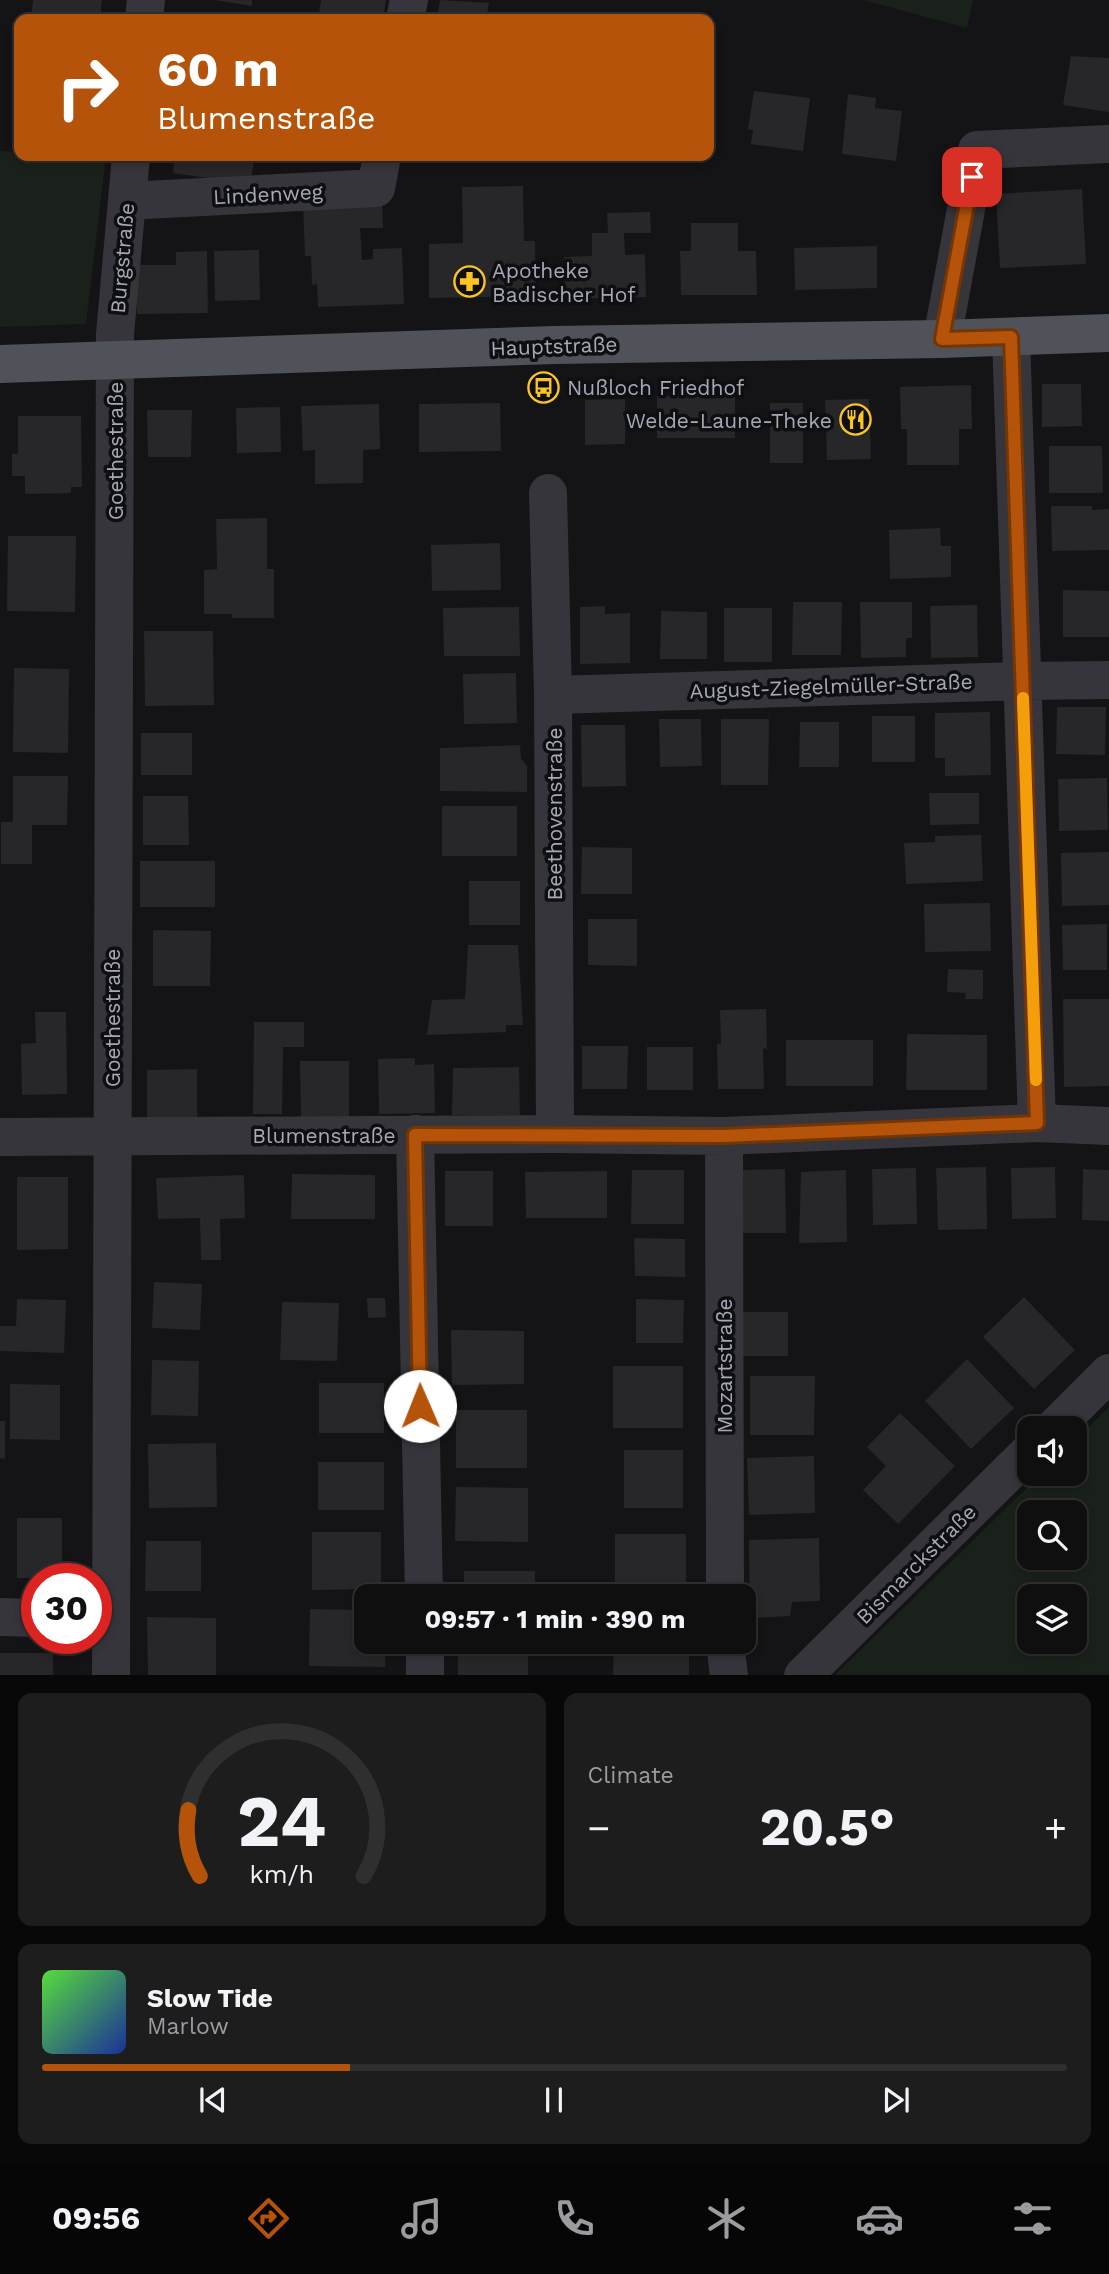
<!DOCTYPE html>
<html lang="en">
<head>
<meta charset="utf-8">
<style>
  :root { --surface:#0f0f10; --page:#1d1d1e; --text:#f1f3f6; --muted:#9b9c9f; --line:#2f2f30; --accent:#b45309 }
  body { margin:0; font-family:"Work Sans",sans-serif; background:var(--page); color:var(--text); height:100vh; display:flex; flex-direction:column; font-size:26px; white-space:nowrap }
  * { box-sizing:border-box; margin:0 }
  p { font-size:23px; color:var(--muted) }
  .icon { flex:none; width:38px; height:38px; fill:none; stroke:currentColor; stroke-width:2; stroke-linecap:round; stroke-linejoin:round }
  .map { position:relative; height:1675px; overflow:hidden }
  .details { display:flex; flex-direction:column; gap:18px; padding:18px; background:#080809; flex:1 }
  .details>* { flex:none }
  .hud { position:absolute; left:14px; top:14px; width:700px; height:147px; border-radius:14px; box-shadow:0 4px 10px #0003,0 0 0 2px var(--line); background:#b45309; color:#fff; overflow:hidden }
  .fabs { position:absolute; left:1017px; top:1416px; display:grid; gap:14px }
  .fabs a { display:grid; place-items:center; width:70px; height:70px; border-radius:14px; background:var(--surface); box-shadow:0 4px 10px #0003,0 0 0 2px var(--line); font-size:35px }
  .speed { position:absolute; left:21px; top:1563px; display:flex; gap:14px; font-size:35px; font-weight:700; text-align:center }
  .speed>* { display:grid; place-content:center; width:91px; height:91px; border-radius:50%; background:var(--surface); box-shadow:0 4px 10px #0003,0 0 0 2px var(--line); line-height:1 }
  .speed .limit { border:10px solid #d22; background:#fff; color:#111 }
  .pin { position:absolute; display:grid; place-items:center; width:60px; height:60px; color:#fff; margin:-30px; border-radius:14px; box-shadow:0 4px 10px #0006 }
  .me { position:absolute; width:77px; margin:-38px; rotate:359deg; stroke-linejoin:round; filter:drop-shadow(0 0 5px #0008) }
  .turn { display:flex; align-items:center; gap:24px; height:147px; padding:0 28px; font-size:32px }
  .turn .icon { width:91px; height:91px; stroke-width:2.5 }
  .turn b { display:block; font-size:49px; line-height:60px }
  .big { font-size:52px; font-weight:700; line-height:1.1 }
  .details .tile { flex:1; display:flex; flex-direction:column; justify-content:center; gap:10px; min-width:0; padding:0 24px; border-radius:14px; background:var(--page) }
  .details .dial { align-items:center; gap:0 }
  .dial svg { height:182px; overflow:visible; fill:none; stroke:var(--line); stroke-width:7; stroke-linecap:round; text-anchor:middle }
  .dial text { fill:var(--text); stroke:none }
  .song { display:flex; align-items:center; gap:21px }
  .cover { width:84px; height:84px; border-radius:10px; background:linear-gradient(135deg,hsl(110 70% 55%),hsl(230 70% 35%)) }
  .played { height:7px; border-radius:4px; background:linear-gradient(90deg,var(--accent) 30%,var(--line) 30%) }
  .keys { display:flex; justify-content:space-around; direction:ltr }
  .heat { display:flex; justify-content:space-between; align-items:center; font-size:38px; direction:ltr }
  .details .tiles { flex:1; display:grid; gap:18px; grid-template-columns:1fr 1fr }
  .tile:last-child { grid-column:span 2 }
  .trip { position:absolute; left:354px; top:1584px; width:402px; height:70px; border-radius:14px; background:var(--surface); box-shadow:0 4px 10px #0003,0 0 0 2px var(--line); font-weight:700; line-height:70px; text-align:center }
  .tab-bar { display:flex; height:112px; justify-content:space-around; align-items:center; background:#060606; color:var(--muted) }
  .tab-bar .icon { width:49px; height:49px }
  .tab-bar .on { color:var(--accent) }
  .tab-bar b { font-size:32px; color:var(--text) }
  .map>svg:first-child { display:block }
  .green { fill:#1a211b; fill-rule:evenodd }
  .building { fill:#27272a }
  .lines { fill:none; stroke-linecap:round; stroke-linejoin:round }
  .minor { stroke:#35353b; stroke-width:38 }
  .major { stroke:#50525a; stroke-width:38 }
  .route-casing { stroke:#753606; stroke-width:18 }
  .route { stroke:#b45309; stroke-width:12 }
  .slow { stroke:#f59e0b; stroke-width:12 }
  .labels { text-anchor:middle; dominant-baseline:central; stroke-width:7; stroke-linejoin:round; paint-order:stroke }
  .street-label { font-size:21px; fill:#a5a9b7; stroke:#0f0f11 }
  .poi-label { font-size:21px; fill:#a5a9b7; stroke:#0f0f11; text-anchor:start }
</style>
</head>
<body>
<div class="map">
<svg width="1109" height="1676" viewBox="0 0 1109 1676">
  <rect width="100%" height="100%" fill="#141416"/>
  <path class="green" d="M863,0H973L967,28Z
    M0,151L19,152V156H106L86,324L0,327Z
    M1109,1407V1675H835L1041,1474H1074L1075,1441ZM1029,1512H1074V1558H1029ZM1074,1596V1642H1029V1596Z"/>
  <path class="building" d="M33,0H102L100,19H31Z
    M215,0H252V6Z
    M321,0H386L383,19H318Z
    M440,0L489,3L486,19H437Z
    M709,56L714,57L710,86H709Z
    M1071,56L1109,58V112L1063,105Z
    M754,91L810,98L803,151L751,144L753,130L748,129Z
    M848,94L876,98L875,108L902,111L896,161L842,154Z
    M709,115L715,116L710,149H709Z
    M175,156H255L250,184L173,173Z
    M327,156H363L362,163Z
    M523,186L524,241H535L536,296L429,298V244L463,243L462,187Z
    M1082,189L1086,264L1000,268L996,194Z
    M382,198L383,228H360L362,260L373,259V249L402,248L404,304L318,307L317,284L312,285L311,256H305L303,201Z
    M650,212L651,233H624L625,255L645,254L646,297L565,299L564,257L592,256V233H608L607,213Z
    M691,223H738V251H756L757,295H681L680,251H691Z
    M877,246V288L795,290L794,248Z
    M259,250L260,300L215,301L214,251Z
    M207,251L208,313L137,314L136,265H176V252Z
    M1042,384H1081L1082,426L1042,427Z
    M971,385L972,429H959V465H907V429H901L900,387Z
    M657,396L735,397V438H657Z
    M625,399V444L585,445V400Z
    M869,399L871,459L827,460L825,400Z
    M500,403L501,451L419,452V404Z
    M770,403H803V463H770Z
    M379,404L380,449L363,450V483L315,484V450L303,451L301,406Z
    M280,407L281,452L237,453L236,408Z
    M147,410H192L191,457H148Z
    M18,416H81L82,487H71V493L25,494V476H12V454H18Z
    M1049,446H1102L1103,493H1049Z
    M1051,506H1092V510L1109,509V550L1052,551Z
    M267,518V569H274V618H232V614H204V570L217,569L216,519Z
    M940,528L941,546H951V577L890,579L889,530Z
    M8,536H76L75,612L7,611Z
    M500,543L501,590L432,591L431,545Z
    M1063,590L1109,591V637H1063Z
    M793,602H842L841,655H792Z
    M860,602H912V638H906V657L861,658Z
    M977,605L978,657L931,658L930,606Z
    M605,606V614L630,613V663L580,664V607Z
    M519,607L520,656H444L443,608Z
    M724,608H772V662H724Z
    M661,611L707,612V659H660Z
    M144,631H213L214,705L145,706Z
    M14,668L69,669L68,753L13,752Z
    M516,673L517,723L464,724L463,674Z
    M1057,707H1106L1105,755L1056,754Z
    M990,712L991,775L945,776V758H935V713Z
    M872,716H915V762H872Z
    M659,719H701L702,766L660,767Z
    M721,719H769L768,785H721Z
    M800,722H839V767H799Z
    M581,725H625L626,786L582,787Z
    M141,733H192V775H141Z
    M520,745L521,759L527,766V792L440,791V748Z
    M13,776H68L67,825H32V864H1V822H13Z
    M1107,778L1108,830L1059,831L1058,779Z
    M929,793H979V824L930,825Z
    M143,796H188L189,845H143Z
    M442,806H517V856H442Z
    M981,835L983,881L906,884L904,843L935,842V836Z
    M582,847L632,848V894H581Z
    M1109,852V905L1062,906L1061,853Z
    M140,861H215V907H140Z
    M469,881H520V925H469Z
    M990,903L991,951L925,952L924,904Z
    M588,919H637V966L588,965Z
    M1107,924V970H1063L1062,925Z
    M153,930L211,931L210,986H153Z
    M468,945H518L523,1025H506V1032L427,1035L432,1000L465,999Z
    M948,969L983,970V999H965L966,993L947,992Z
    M1063,999H1109V1086L1064,1087Z
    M766,1009L767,1049L763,1048L764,1089H718L717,1044H721L720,1010Z
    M35,1012H66L67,1094L22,1095L21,1044L36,1043Z
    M254,1022H304V1047H283L282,1114H253Z
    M907,1034L987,1035V1090H906Z
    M786,1040H873V1086H786Z
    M582,1046H628L627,1089H582Z
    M647,1047H693V1090H647Z
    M415,1058V1065L434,1064L435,1113L379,1114L378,1059Z
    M300,1061H349V1119H301Z
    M519,1067L520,1115H452L453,1068Z
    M197,1069V1119H147V1070Z
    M986,1167L987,1229L938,1230L936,1168Z
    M1055,1167L1056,1218L1012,1219L1011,1168Z
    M916,1168L917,1224L873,1225L872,1169Z
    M785,1169L786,1233H738L737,1170Z
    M1083,1169L1109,1170V1221L1082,1220Z
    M632,1170H684V1224H631Z
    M846,1170L847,1242L799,1243L801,1172Z
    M445,1171H493V1226H445Z
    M607,1171V1218H526L525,1172Z
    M292,1174L375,1175V1219H291Z
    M244,1175L245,1218L220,1219L221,1260H201L200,1218L158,1219L156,1178Z
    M17,1177H68V1249L17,1250Z
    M634,1238L685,1239V1277L635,1276Z
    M154,1282L202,1284L200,1330L152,1328Z
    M1024,1297L1075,1350L1034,1389L983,1337Z
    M367,1298H385L386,1317L368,1318Z
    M17,1299L66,1300L64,1353L0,1351V1326H16Z
    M636,1299L684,1300L683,1343H636Z
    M282,1302L339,1303L337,1361L280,1360Z
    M743,1312H788V1356H743Z
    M451,1330L524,1331V1384L452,1385Z
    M967,1359L1014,1408L971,1449L925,1401Z
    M152,1360L199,1361L198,1416L151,1415Z
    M613,1366H683V1428H613Z
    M750,1376H815L814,1435H750Z
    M319,1383H384V1433H319Z
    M10,1384L60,1385V1440L10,1439Z
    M456,1410H527V1468H456Z
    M900,1413L955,1466L898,1524L863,1490L886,1466L867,1447Z
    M0,1421H5V1459L0,1458Z
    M216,1443L217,1507L149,1508L148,1444Z
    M624,1450H683V1508H624Z
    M814,1456L815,1513L749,1515L747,1458Z
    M318,1462H384V1510H318Z
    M456,1487L528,1488V1542L455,1541Z
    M17,1518H62V1578H17Z
    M312,1532H381V1589L312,1590Z
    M615,1534H686V1586H615Z
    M819,1538L820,1601L792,1602L790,1616L750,1618L749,1540Z
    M146,1541H201V1591H145Z
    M464,1571H535V1596H464Z
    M310,1609L366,1610V1642H386L385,1667L309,1666Z
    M147,1617L216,1618V1676H148Z
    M614,1642H689V1676H613Z
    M458,1649L528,1650V1676H458Z
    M0,1653H53V1676H0Z"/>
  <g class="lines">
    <path class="minor" d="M144,19L146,0
      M405,19L409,0
      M127,201L376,188L382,156
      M1011,337L1037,1123
      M942,339L977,150L1109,144
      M548,493L553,695L555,1134
      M553,695L1022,681L1109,680
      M415,1134L424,1596
      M724,1136L725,1596
      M0,1137L555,1134L724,1136L1037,1123L1109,1126
      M1054,1428L1109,1373
      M0,1617L37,1618
      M425,1642V1676
      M725,1642L729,1676
      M111,1676L115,334L131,156
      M803,1676L1029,1452"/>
    <path class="major" d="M0,364L555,345L942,339L1109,333"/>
  </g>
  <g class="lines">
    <defs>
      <path id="route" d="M420,1406L415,1135L724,1136L1037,1123L1011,337L942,339L972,177"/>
    </defs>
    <use href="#route" class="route-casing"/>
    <use href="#route" class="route"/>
    <path class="slow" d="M1023,698L1036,1080"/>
  </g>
  <defs>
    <symbol id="pharmacy-ring" viewBox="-11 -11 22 22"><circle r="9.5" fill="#0f0f11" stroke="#fbc426" stroke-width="1.5"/><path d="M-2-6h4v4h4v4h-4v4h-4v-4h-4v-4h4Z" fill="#fbc426"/></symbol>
    <symbol id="bus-ring" viewBox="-11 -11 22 22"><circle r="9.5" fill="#0f0f11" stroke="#fbc426" stroke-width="1.5"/><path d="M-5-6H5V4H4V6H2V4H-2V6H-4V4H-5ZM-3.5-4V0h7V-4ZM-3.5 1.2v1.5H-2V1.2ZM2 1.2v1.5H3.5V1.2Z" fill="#fbc426"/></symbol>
    <symbol id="restaurant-ring" viewBox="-11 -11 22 22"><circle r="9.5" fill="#0f0f11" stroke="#fbc426" stroke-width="1.5"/><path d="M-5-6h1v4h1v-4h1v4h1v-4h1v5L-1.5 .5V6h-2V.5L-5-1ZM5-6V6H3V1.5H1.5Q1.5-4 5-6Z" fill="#fbc426"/></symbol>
  </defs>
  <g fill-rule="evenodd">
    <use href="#pharmacy-ring" x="452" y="264" width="35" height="35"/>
    <use href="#bus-ring" x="526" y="370" width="35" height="35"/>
    <use href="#restaurant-ring" x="838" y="402" width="35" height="35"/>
  </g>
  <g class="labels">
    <g class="street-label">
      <text transform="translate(268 194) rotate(-3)">Lindenweg</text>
      <text transform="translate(122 258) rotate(-85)">Burgstraße</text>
      <text transform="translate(554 346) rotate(-2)">Hauptstraße</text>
      <text transform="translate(115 451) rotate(-90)">Goethestraße</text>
      <text transform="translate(831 686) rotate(-2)">August-Ziegelmüller-Straße</text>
      <text transform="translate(554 814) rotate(-90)">Beethovenstraße</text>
      <text transform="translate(112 1018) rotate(-90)">Goethestraße</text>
      <text x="324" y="1135">Blumenstraße</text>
      <text transform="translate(724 1366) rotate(-90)">Mozartstraße</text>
      <text transform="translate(916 1564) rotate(-45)">Bismarckstraße</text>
    </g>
    <g class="poi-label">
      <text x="492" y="270">Apotheke<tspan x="492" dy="24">Badischer Hof</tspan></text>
      <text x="567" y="387">Nußloch Friedhof</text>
      <text x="832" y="420" text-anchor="end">Welde-Laune-Theke</text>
    </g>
  </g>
</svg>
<div class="fabs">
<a><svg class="icon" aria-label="sound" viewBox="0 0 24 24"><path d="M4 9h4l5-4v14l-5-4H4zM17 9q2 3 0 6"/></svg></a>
<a><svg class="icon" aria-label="search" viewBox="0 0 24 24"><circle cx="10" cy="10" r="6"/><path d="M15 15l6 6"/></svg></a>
<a><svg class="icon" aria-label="layers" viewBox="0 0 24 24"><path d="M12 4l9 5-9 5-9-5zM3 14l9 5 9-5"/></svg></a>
</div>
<div class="speed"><div class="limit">30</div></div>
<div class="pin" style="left:972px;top:177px;background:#d93025"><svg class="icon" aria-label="arrive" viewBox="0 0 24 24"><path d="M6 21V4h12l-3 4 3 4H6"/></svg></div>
<svg class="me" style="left:420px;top:1406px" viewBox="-20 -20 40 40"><circle r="19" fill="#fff"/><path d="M0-13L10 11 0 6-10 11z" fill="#b45309"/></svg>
<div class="trip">09:57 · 1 min · 390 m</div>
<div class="hud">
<div class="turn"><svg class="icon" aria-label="right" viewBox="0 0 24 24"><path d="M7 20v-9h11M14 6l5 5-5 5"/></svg><div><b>60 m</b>Blumenstraße</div></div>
</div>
</div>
<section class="details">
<div class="tiles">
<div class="tile dial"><svg viewBox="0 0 100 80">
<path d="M14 69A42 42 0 1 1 86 69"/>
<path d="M14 69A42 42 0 0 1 9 40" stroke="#b45309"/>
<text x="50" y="56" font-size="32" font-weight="700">24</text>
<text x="50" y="72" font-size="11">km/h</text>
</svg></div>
<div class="tile"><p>Climate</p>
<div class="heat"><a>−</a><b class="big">20.5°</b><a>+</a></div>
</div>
<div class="tile">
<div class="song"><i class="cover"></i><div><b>Slow Tide</b><p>Marlow</p></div></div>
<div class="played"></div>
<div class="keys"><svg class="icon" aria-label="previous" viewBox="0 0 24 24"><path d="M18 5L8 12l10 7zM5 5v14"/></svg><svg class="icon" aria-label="pause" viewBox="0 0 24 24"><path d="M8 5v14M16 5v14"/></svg><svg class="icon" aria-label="next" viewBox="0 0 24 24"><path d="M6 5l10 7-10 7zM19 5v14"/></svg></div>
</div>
</div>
</section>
<nav class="tab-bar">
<b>09:56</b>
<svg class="icon on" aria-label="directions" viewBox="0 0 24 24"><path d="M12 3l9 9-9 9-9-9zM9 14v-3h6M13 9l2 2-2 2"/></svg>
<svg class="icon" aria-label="music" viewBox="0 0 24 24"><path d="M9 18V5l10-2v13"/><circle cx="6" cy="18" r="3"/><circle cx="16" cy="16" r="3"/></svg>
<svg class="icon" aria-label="phone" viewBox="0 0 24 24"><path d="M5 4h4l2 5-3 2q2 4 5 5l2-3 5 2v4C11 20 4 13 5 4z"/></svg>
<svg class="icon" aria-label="climate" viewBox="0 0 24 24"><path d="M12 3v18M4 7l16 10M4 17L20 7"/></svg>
<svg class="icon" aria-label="car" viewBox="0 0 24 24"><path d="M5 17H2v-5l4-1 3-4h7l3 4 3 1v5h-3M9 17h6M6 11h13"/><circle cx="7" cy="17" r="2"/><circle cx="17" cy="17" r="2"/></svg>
<svg class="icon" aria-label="filters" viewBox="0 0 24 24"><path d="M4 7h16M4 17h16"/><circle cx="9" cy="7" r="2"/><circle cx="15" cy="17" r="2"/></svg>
</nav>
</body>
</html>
